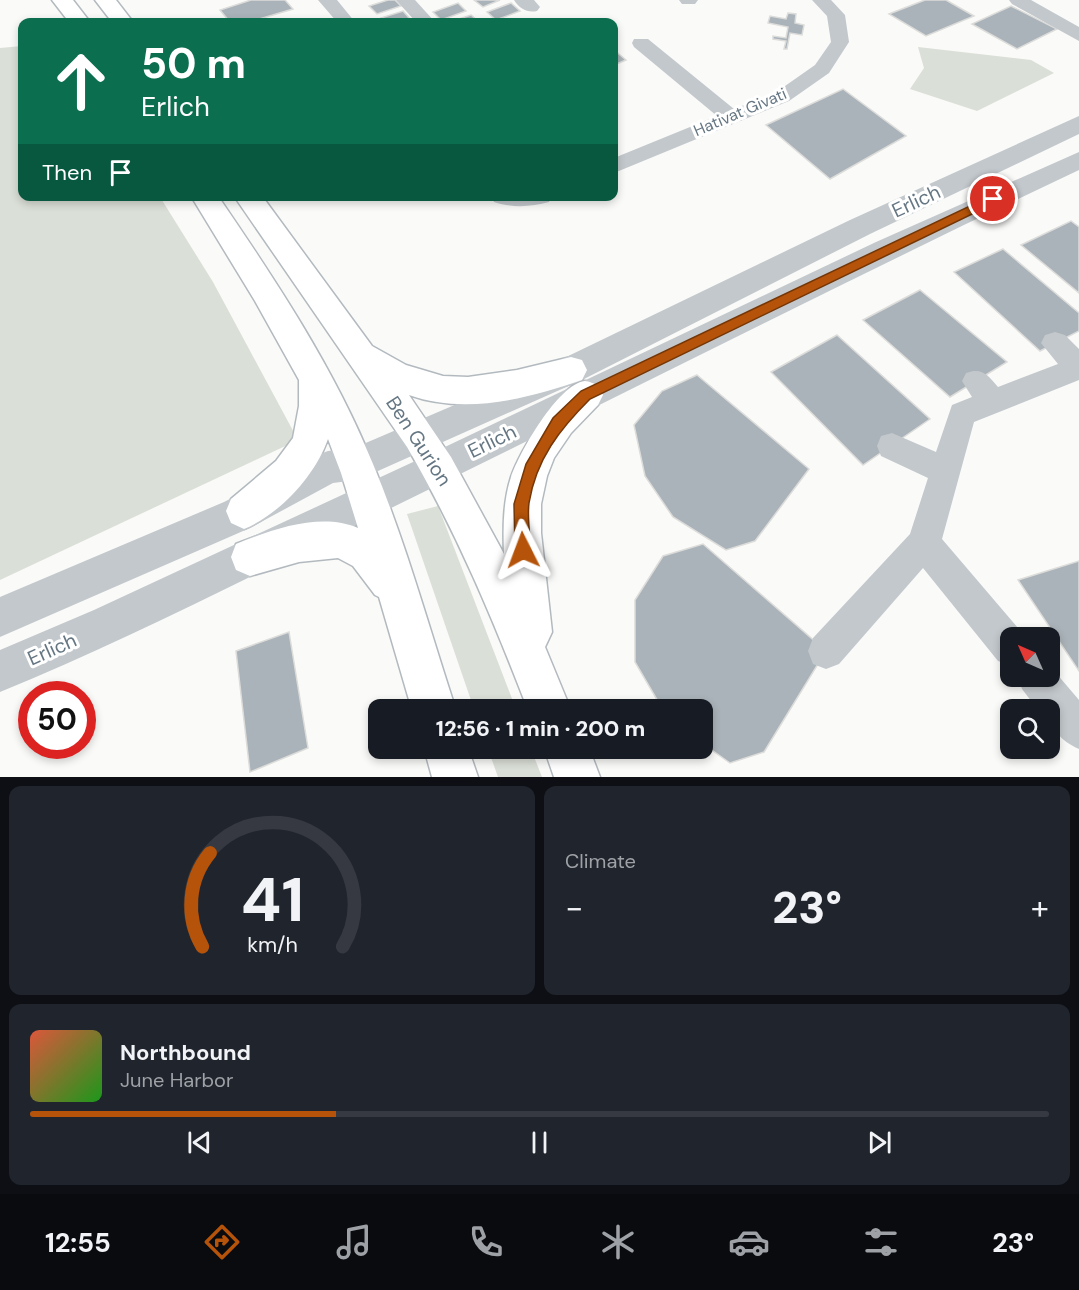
<!DOCTYPE html>
<html lang="en">
<head>
<meta charset="utf-8">
<style>
  :root { --surface:#171b24; --page:#20242c; --text:#f1f3f6; --muted:#9ea1a6; --line:#363941; --accent:#b45309 }
  body { margin:0; font-family:"DM Sans",sans-serif; background:var(--page); color:var(--text); height:100vh; display:flex; flex-direction:column; font-size:22px; white-space:nowrap }
  * { box-sizing:border-box; margin:0 }
  p { font-size:20px; color:var(--muted) }
  .icon { flex:none; width:33px; height:33px; fill:none; stroke:currentColor; stroke-width:2; stroke-linecap:round; stroke-linejoin:round }
  .map { position:relative; height:777px; overflow:hidden }
  .sheet { display:flex; flex-direction:column; gap:9px; padding:9px; background:#0d0f14; flex:1 }
  .sheet>* { flex:none }
  .guide { position:absolute; left:18px; top:18px; width:600px; height:183px; border-radius:12px; box-shadow:0 3px 9px #0003; background:#0b6e4f; color:#fff; overflow:hidden }
  .needle { width:39px; rotate:315deg }
  .controls { position:absolute; left:1000px; top:627px; display:grid; gap:12px }
  .controls a { display:grid; place-items:center; width:60px; height:60px; border-radius:12px; background:var(--surface); box-shadow:0 3px 9px #0003; font-size:30px }
  .speed { position:absolute; left:18px; top:681px; display:flex; gap:12px; font-size:30px; font-weight:700; text-align:center }
  .speed>* { display:grid; place-content:center; width:78px; height:78px; border-radius:50%; background:var(--surface); box-shadow:0 3px 9px #0003; line-height:1 }
  .speed .limit { border:9px solid #d22; background:#fff; color:#111 }
  .pin { position:absolute; display:grid; place-items:center; width:51px; height:51px; color:#fff; margin:-26px; border:3px solid #fff; border-radius:50%; box-shadow:0 2px 6px #0007 }
  .me { position:absolute; width:66px; margin:-33px; rotate:357deg; stroke-linejoin:round; filter:drop-shadow(0 0 4px #0008) }
  .turn { display:flex; align-items:center; gap:21px; height:126px; padding:0 24px; font-size:27px }
  .turn .icon { width:78px; height:78px; stroke-width:2.5 }
  .turn b { display:block; font-size:42px; line-height:51px }
  .then { display:flex; align-items:center; height:57px; padding:0 24px; background:#0003; gap:12px; font-size:22px }
  .big { font-size:45px; font-weight:800; line-height:1.1 }
  .sheet .tile { flex:1; display:flex; flex-direction:column; justify-content:center; gap:9px; min-width:0; padding:0 21px; border-radius:12px; background:var(--page) }
  .sheet .dial { align-items:center; gap:0 }
  .dial svg { height:156px; overflow:visible; fill:none; stroke:var(--line); stroke-width:7; stroke-linecap:round; text-anchor:middle }
  .dial text { fill:var(--text); stroke:none }
  .song { display:flex; align-items:center; gap:18px }
  .cover { width:72px; height:72px; border-radius:9px; background:linear-gradient(135deg,hsl(10 70% 55%),hsl(120 70% 35%)) }
  .played { height:6px; border-radius:3px; background:linear-gradient(90deg,var(--accent) 30%,var(--line) 30%) }
  .keys { display:flex; justify-content:space-around; direction:ltr }
  .heat { display:flex; justify-content:space-between; align-items:center; font-size:33px; direction:ltr }
  .sheet .tiles { flex:1; display:grid; gap:9px; grid-template-columns:1fr 1fr }
  .tile:last-child { grid-column:span 2 }
  .trip { position:absolute; left:368px; top:699px; width:345px; height:60px; border-radius:12px; background:var(--surface); box-shadow:0 3px 9px #0003; font-weight:800; line-height:60px; text-align:center }
  .dock { display:flex; height:96px; justify-content:space-around; align-items:center; background:#090b0e; color:var(--muted) }
  .dock .icon { width:42px; height:42px }
  .dock .current { color:var(--accent) }
  .dock b { font-size:27px; color:var(--text) }
  .map>svg:first-child { display:block }
  .green { fill:#dadfd7 }
  .building { fill:#aab3b9; stroke:#dcdcda; stroke-width:1.5 }
  .lines { fill:none; stroke-linecap:round; stroke-linejoin:round }
  .secondary-casing { stroke:#b3babf; stroke-width:3 }
  .minor { fill:#c3c8cc; fill-rule:evenodd }
  .tertiary { fill:#c3c8cc; fill-rule:evenodd }
  .secondary { fill:#fff; fill-rule:evenodd }
  .route { fill:#b45309; stroke:#753606; stroke-width:1.5 }
  .labels { text-anchor:middle; dominant-baseline:central; stroke-width:6; stroke-linejoin:round; paint-order:stroke }
  .far-street-label { font-size:16px; fill:#657683; stroke:#fff }
  .street-label { font-size:20px; fill:#657683; stroke:#fff }
</style>
</head>
<body>
<div class="map">
<svg width="1079" height="777" viewBox="0 0 1079 777">
  <rect width="100%" height="100%" fill="#fafaf8"/>
  <path class="green" d="M22,46V196L160,197L213,282L298,440L0,580V48Z
    M918,47L1031,60L1054,73L977,111L910,89L924,68Z
    M438,506L516,709H474L407,514Z
    M488,749H531L542,777H498Z"/>
  <path class="building" d="M251,0H285L293,9L249,22H230L220,10Z
    M388,0H395L401,6L377,14L369,6Z
    M474,0H500L483,7Z
    M925,0H946L974,16L926,36L889,14Z
    M458,3L466,11L441,20L433,12Z
    M511,3L520,11L496,20L487,12Z
    M1011,6L1057,29L1017,49L972,24Z
    M403,11L410,19L398,22H385L381,18Z
    M788,13L796,14L795,23L804,25L802,35L790,33L787,49H784L786,41L773,39V36L786,38L788,27L768,23L770,16L786,19Z
    M471,15L479,22H450Z
    M614,50L626,60L614,65Z
    M843,89L906,136L830,179L766,125Z
    M1071,221L1079,227V293L1021,245Z
    M1003,249L1079,313V331L1040,351L954,272Z
    M920,290L1007,362L950,397L863,320Z
    M837,335L930,419L863,465L771,372Z
    M697,375L809,469L755,541L726,550L673,517L645,476L634,425L662,391Z
    M703,544L826,651L764,752L730,763L702,743V710H663L635,662V600L663,556Z
    M1079,561V671L1018,580Z
    M289,632L308,748L250,772L236,651Z"/>
  <g class="lines">
    <defs>
      <path id="secondary" d="M52,0H73L90,22H69Z
        M95,0H116L133,22H112Z
        M191,196H218C276,281 334,368 373,464C406,543 429,628 456,710H412L379,597L375,595L353,566L338,558L299,562L250,576L236,570L231,557L236,544C273,529 321,512 358,528L341,473L328,439C315,476 280,514 244,529L231,523L226,511L231,499L276,461L293,438L299,406V380L255,301Z
        M234,196H262L372,346L406,365L443,376L468,377L517,370L571,357L582,360L587,370L582,380C527,399 465,415 409,395L451,457L504,554C503,528 503,502 511,477C519,453 558,384 585,381C589,381 594,384 598,385L603,395L598,405L571,433L554,458L547,476L541,504V533L552,632L545,647L571,710H528C493,619 456,531 407,447Z
        M424,748H468L478,777H432Z
        M544,748H589L600,777H554Z"/>
    </defs>
    <use href="#secondary" class="secondary-casing"/>
    <path class="minor" d="M318,0H337L355,22H337Z
      M396,0H415L435,22H416Z
      M514,0H534L540,7L537,11C527,13 520,9 514,0Z
      M679,0H698L695,4H682Z
      M812,0H831L845,15L849,42L829,73L789,101L614,173V158L717,116L634,47L632,43L634,39H648L734,109L775,93L815,65L831,42L827,16Z
      M1009,0H1031L1079,27V41L1012,4Z
      M491,196H552L549,202C531,207 512,208 494,202Z
      M1055,332L1065,335L1079,349V380L974,422L942,539L1024,635L1025,638H1011V666L998,661L923,568L839,664L826,669L813,664L808,651L813,638L910,534L928,478L881,456L877,446L881,436L892,433L936,452L952,405L972,397L962,381L966,373C982,367 988,375 998,387L1058,364L1041,343L1045,335Z
      M1050,666L1079,700V749C1061,741 1050,729 1050,710H1038L1022,689L1017,676H1050Z"/>
    <path class="tertiary" d="M1079,116V134L870,234L582,380L369,475L356,480L333,483L250,528L0,637V597L224,502L315,456L328,451L354,448L560,360L850,220Z
      M1079,152V170C832,287 589,412 344,531C230,586 117,644 0,692V650L94,610L426,456L876,242Z"/>
    <use href="#secondary" class="secondary"/>
  </g>
  <path class="route" d="M993,195L997,196V202L590,399C560,429 536,459 529,503C527,518 530,535 531,550L528,556L523,558L517,556L515,550L514,504L526,464L553,418L581,391Z"/>
  <g class="labels">
    <g class="far-street-label">
      <text transform="translate(740 112) rotate(-23)">Hativat Givati</text>
    </g>
    <g class="street-label">
      <text transform="translate(916 201) rotate(-25)">Erlich</text>
      <text transform="translate(419 441) rotate(57)">Ben Gurion</text>
      <text transform="translate(492 441) rotate(-26)">Erlich</text>
      <text transform="translate(52 649) rotate(-24)">Erlich</text>
    </g>
  </g>
</svg>
<div class="controls">
<a><svg class="needle" viewBox="-14 -14 28 28"><path d="M0-13l5 13h-10z" fill="#e53935"/><path d="M0 13l5-13h-10z" fill="#9ea1a6"/></svg></a>
<a><svg class="icon" aria-label="search" viewBox="0 0 24 24"><circle cx="10" cy="10" r="6"/><path d="M15 15l6 6"/></svg></a>
</div>
<div class="speed"><div class="limit">50</div></div>
<div class="pin" style="left:993px;top:199px;background:#d93025"><svg class="icon" aria-label="arrive" viewBox="0 0 24 24"><path d="M6 21V4h12l-3 4 3 4H6"/></svg></div>
<svg class="me" style="left:523px;top:550px" viewBox="-20 -20 40 40"><path d="M0-17L14 15 0 8-14 15z" fill="#b45309" stroke="#fff" stroke-width="4"/></svg>
<div class="trip">12:56 · 1 min · 200 m</div>
<div class="guide">
<div class="turn"><svg class="icon" aria-label="ahead" viewBox="0 0 24 24"><path d="M12 20V5M6 11l6-6 6 6"/></svg><div><b>50 m</b>Erlich</div></div>
<div class="then">Then<svg class="icon" aria-label="arrive" viewBox="0 0 24 24"><path d="M6 21V4h12l-3 4 3 4H6"/></svg></div>
</div>
</div>
<section class="sheet">
<div class="tiles">
<div class="tile dial"><svg viewBox="0 0 100 80">
<path d="M14 69A42 42 0 1 1 86 69"/>
<path d="M14 69A42 42 0 0 1 18 21" stroke="#b45309"/>
<text x="50" y="56" font-size="32" font-weight="700">41</text>
<text x="50" y="72" font-size="11">km/h</text>
</svg></div>
<div class="tile"><p>Climate</p>
<div class="heat"><a>−</a><b class="big">23°</b><a>+</a></div>
</div>
<div class="tile">
<div class="song"><i class="cover"></i><div><b>Northbound</b><p>June Harbor</p></div></div>
<div class="played"></div>
<div class="keys"><svg class="icon" aria-label="previous" viewBox="0 0 24 24"><path d="M18 5L8 12l10 7zM5 5v14"/></svg><svg class="icon" aria-label="pause" viewBox="0 0 24 24"><path d="M8 5v14M16 5v14"/></svg><svg class="icon" aria-label="next" viewBox="0 0 24 24"><path d="M6 5l10 7-10 7zM19 5v14"/></svg></div>
</div>
</div>
</section>
<nav class="dock">
<b>12:55</b>
<svg class="icon current" aria-label="directions" viewBox="0 0 24 24"><path d="M12 3l9 9-9 9-9-9zM9 14v-3h6M13 9l2 2-2 2"/></svg>
<svg class="icon" aria-label="music" viewBox="0 0 24 24"><path d="M9 18V5l10-2v13"/><circle cx="6" cy="18" r="3"/><circle cx="16" cy="16" r="3"/></svg>
<svg class="icon" aria-label="phone" viewBox="0 0 24 24"><path d="M5 4h4l2 5-3 2q2 4 5 5l2-3 5 2v4C11 20 4 13 5 4z"/></svg>
<svg class="icon" aria-label="climate" viewBox="0 0 24 24"><path d="M12 3v18M4 7l16 10M4 17L20 7"/></svg>
<svg class="icon" aria-label="car" viewBox="0 0 24 24"><path d="M5 17H2v-5l4-1 3-4h7l3 4 3 1v5h-3M9 17h6M6 11h13"/><circle cx="7" cy="17" r="2"/><circle cx="17" cy="17" r="2"/></svg>
<svg class="icon" aria-label="filters" viewBox="0 0 24 24"><path d="M4 7h16M4 17h16"/><circle cx="9" cy="7" r="2"/><circle cx="15" cy="17" r="2"/></svg>
<b>23°</b>
</nav>
</body>
</html>
